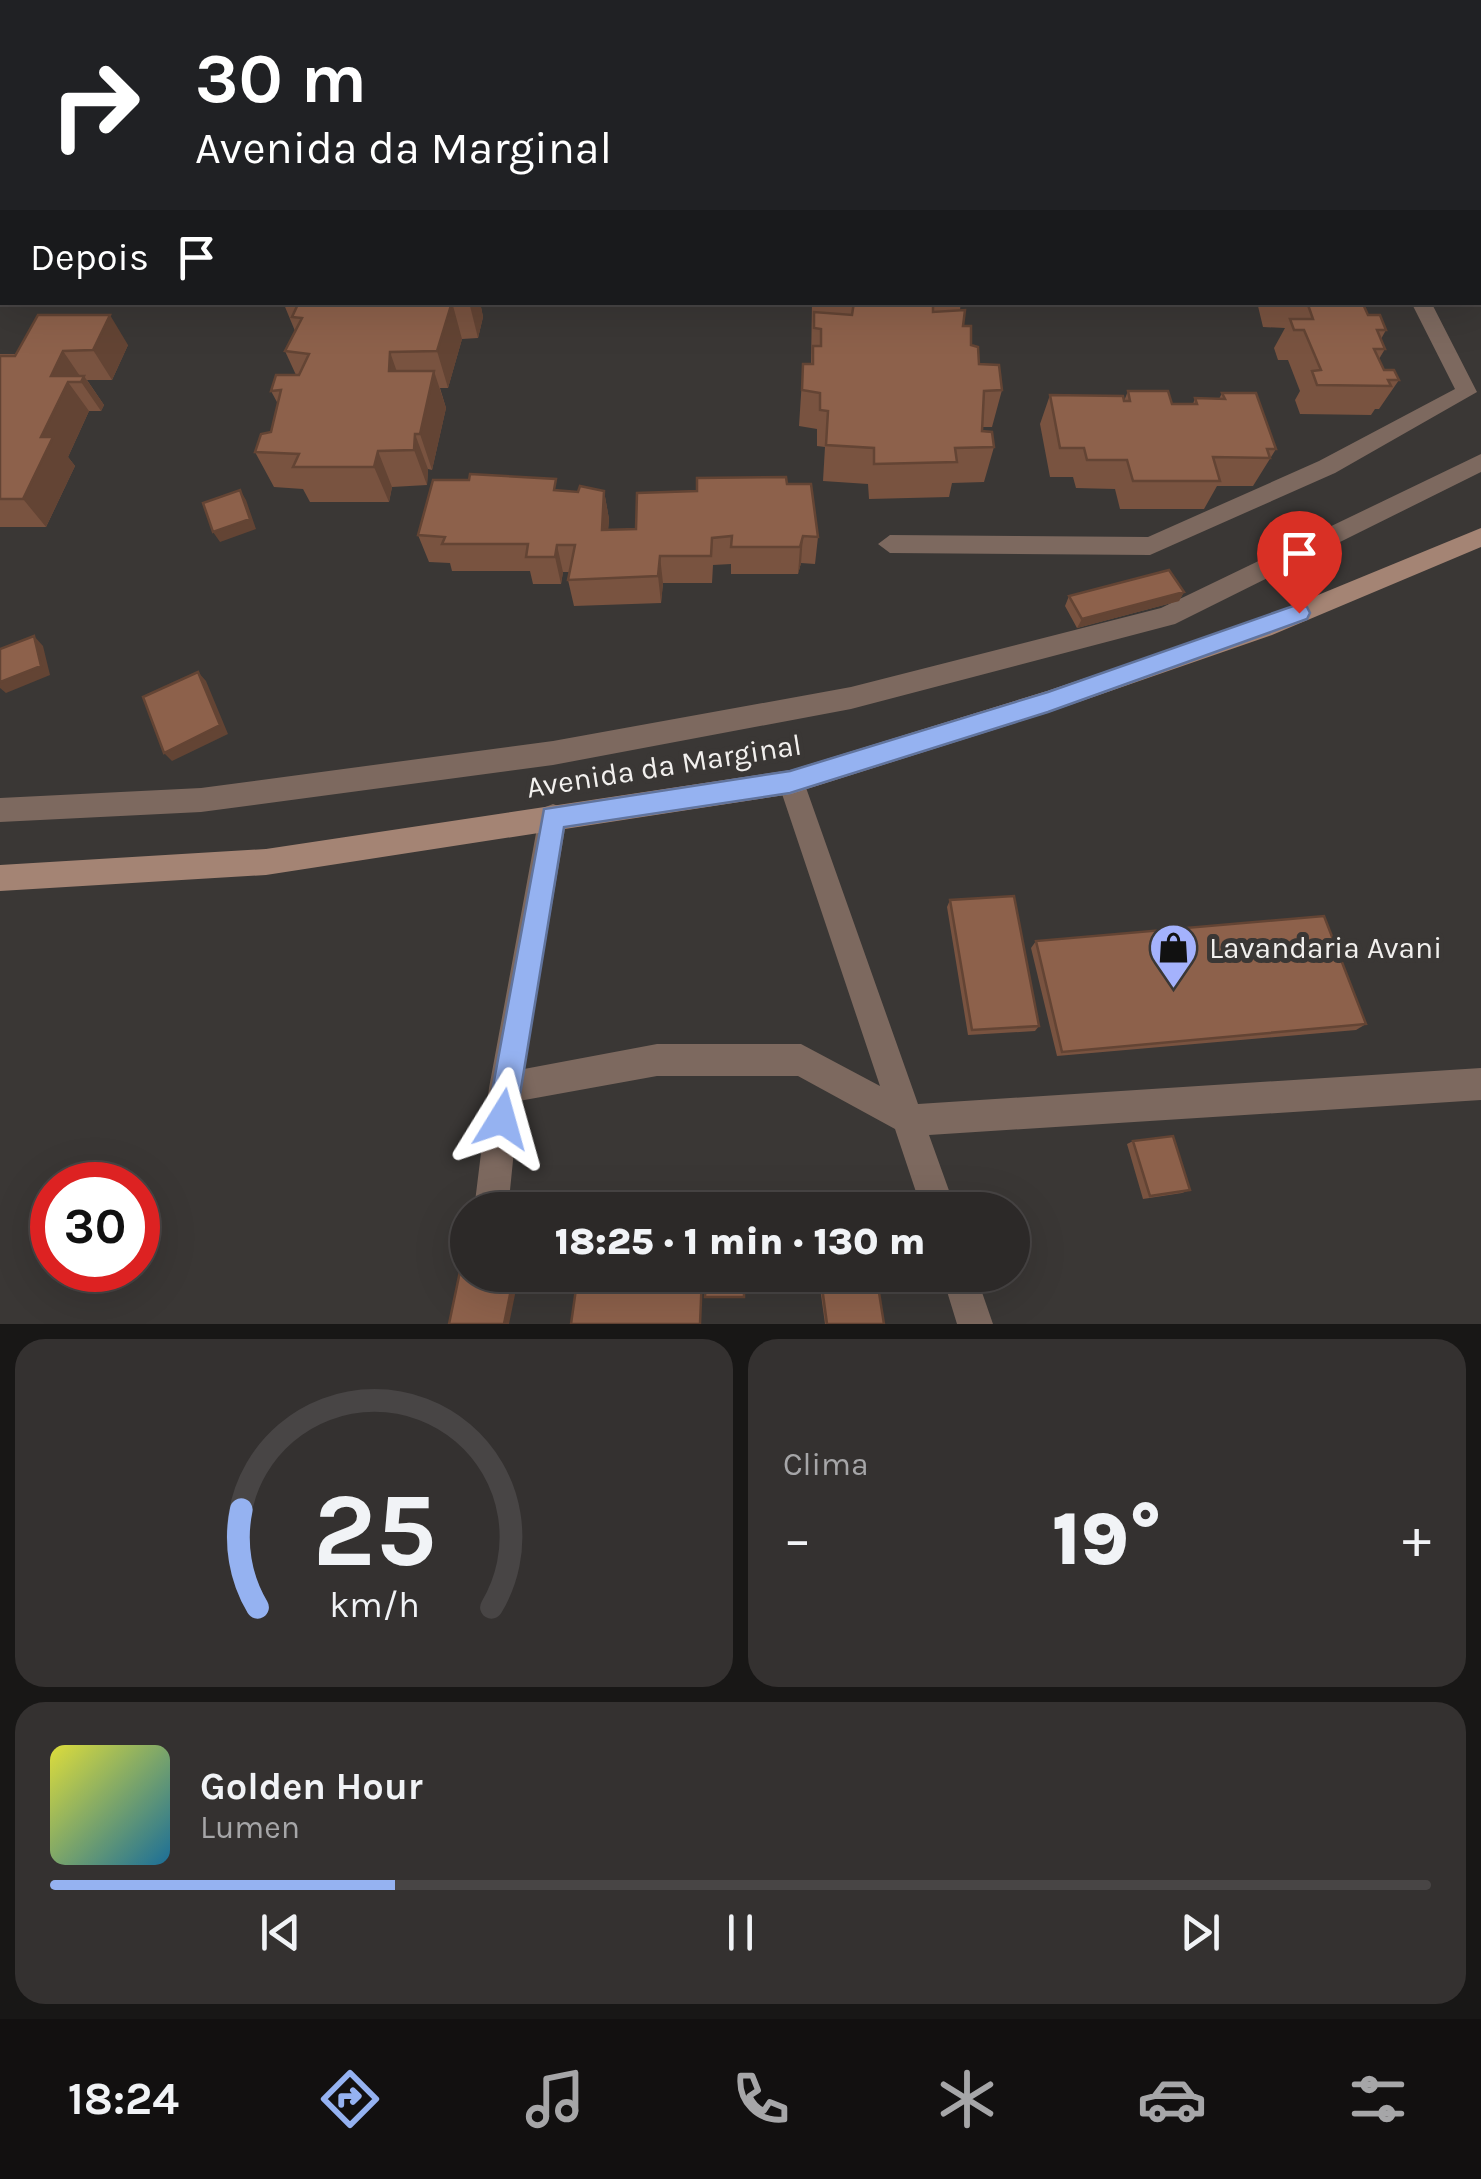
<!DOCTYPE html>
<html lang="pt">
<head>
<meta charset="utf-8">
<style>
  :root { --surface:#2c2928; --page:#343130; --text:#f1f3f6; --muted:#a6a6a8; --line:#484545; --accent:#95b2f1 }
  body { margin:0; font-family:Karla,sans-serif; background:var(--page); color:var(--text); height:100vh; display:flex; flex-direction:column; font-size:38px; white-space:nowrap }
  * { box-sizing:border-box; margin:0 }
  p { font-size:32px; color:var(--muted) }
  .icon { flex:none; width:55px; height:55px; fill:none; stroke:currentColor; stroke-width:2; stroke-linecap:round; stroke-linejoin:round }
  .map { position:relative; height:1324px; overflow:hidden }
  .side { display:flex; flex-direction:column; gap:15px; padding:15px; background:#181716; flex:1 }
  .side>* { flex:none }
  .banner { position:absolute; left:0px; top:0px; width:1482px; height:305px; box-shadow:0 10px 40px #0002,0 0 0 2px var(--line); background:#202124; color:#fff; overflow:hidden }
  .speed { position:absolute; left:30px; top:1162px; display:flex; gap:20px; font-size:50px; font-weight:700; text-align:center }
  .speed>* { display:grid; place-content:center; width:130px; height:130px; border-radius:50%; background:var(--surface); box-shadow:0 10px 40px #0002,0 0 0 2px var(--line); line-height:1 }
  .speed .limit { border:15px solid #d22; background:#fff; color:#111 }
  .pin { position:absolute; display:grid; place-items:center; width:85px; height:85px; color:#fff; margin:-102px -42px; border-radius:50% 50% 50% 0; rotate:-45deg; box-shadow:0 0 10px #0007 }
  .pin .icon { rotate:45deg }
  .me { position:absolute; width:110px; margin:-55px; rotate:8deg; stroke-linejoin:round; filter:drop-shadow(0 0 8px #0008) }
  .turn { display:flex; align-items:center; gap:35px; height:210px; padding:0 30px; font-size:45px }
  .turn .icon { width:130px; height:130px; stroke-width:2.5 }
  .turn b { display:block; font-size:70px; line-height:85px }
  .then { display:flex; align-items:center; height:95px; padding:0 30px; background:#0003; gap:20px; font-size:38px }
  .big { font-size:75px; font-weight:800; line-height:1.1 }
  .side .widget { flex:1; display:flex; flex-direction:column; justify-content:center; gap:15px; min-width:0; padding:0 35px; border-radius:30px; background:var(--page) }
  .side .dial { align-items:center; gap:0 }
  .dial svg { height:260px; overflow:visible; fill:none; stroke:var(--line); stroke-width:7; stroke-linecap:round; text-anchor:middle }
  .dial text { fill:var(--text); stroke:none }
  .song { display:flex; align-items:center; gap:30px }
  .cover { width:120px; height:120px; border-radius:15px; background:linear-gradient(135deg,hsl(60 70% 55%),hsl(200 70% 35%)) }
  .played { height:10px; border-radius:5px; background:linear-gradient(90deg,var(--accent) 25%,var(--line) 25%) }
  .keys { display:flex; justify-content:space-around; direction:ltr }
  .heat { display:flex; justify-content:space-between; align-items:center; font-size:55px; direction:ltr }
  .side .tiles { flex:1; display:grid; gap:15px; grid-template-columns:1fr 1fr }
  .widget:last-child { grid-column:span 2 }
  .trip { position:absolute; left:450px; top:1192px; width:580px; height:100px; border-radius:50px; background:var(--surface); box-shadow:0 10px 40px #0002,0 0 0 2px var(--line); font-weight:800; line-height:100px; text-align:center }
  .menu { display:flex; height:160px; justify-content:space-around; align-items:center; background:#121010; color:var(--muted) }
  .menu .icon { width:70px; height:70px }
  .menu .on { color:var(--accent) }
  .menu b { font-size:45px; color:var(--text) }
  .map>svg:first-child { display:block }
  .green { fill:#50577f }
  .lines { fill:none; stroke-linecap:round; stroke-linejoin:round }
  .lane { fill:#7d695f; fill-rule:evenodd }
  .street { fill:#7d695f; fill-rule:evenodd }
  .secondary { fill:#a48474; fill-rule:evenodd }
  .wall { fill:#795340 }
  .shaded-wall { fill:#634434 }
  .building { fill:#8d614b; stroke:#634434; stroke-width:2.5 }
  .route { fill:#95b2f1; stroke:#61749d; stroke-width:2.5 }
  .labels { text-anchor:middle; dominant-baseline:central; stroke-width:10; stroke-linejoin:round; paint-order:stroke }
  .street-label { font-size:30px; fill:#f2f0ee; stroke:#3a3735 }
  .poi-label { font-size:30px; fill:#f2f0ee; stroke:#3a3735; text-anchor:start }
</style>
</head>
<body>
<div class="map">
<svg width="1481" height="1324" viewBox="0 0 1481 1324">
  <rect width="100%" height="100%" fill="#3a3735"/>
  <path class="green" d="M74,0H722L721,2Z"/>
  <g class="lines">
    <path class="lane" d="M285,0H343L344,2H286Z
      M1480,69H1481V79H1480Z
      M1480,215H1481V227H1480Z
      M1411,302H1431L1477,392L1335,473L1150,555L890,553L878,544L890,535L1148,537L1319,461L1455,389Z
      M1481,454V472L1175,624L851,709L553,765L201,812L0,822V798L201,788L553,741L851,687L1161,608Z"/>
    <path class="street" d="M791,770L800,773L804,782L918,1104L1481,1068V1100L929,1135L956,1210H922L895,1129L798,1076H657L519,1101L508,1210H474L489,1088L539,817L543,808L553,804L563,808L567,817L524,1069L657,1044H801L880,1086L778,782L782,773Z
      M942,1275H976L993,1324H957Z"/>
    <path class="secondary" d="M1481,528V547L1272,635L1047,713L791,794L266,875L0,891V865L266,849L791,770L1047,691L1255,621Z"/>
  </g>
  <path class="wall" d="M687,0H1000L1001,2H687Z
    M1480,120L1481,121L1480,183Z
    M283,302H480L483,317L478,338L462,339L448,388H440L446,408L432,470L428,469L427,485L392,487L389,502H310L303,489L274,487L255,452L271,432L278,404L271,391L296,375L285,351L295,331Z
    M812,302H961L960,310L963,326L979,364L1002,390L992,427H982V431L994,447L984,482L952,483L949,497L869,499L868,484L823,481L825,447L817,446V429L799,426L803,364H811Z
    M1257,302H1353L1386,330L1381,339L1385,349L1379,359L1384,370L1399,380L1379,409H1375L1371,415L1300,414L1295,400L1300,391L1288,360H1278L1274,348L1285,328L1263,327Z
    M128,345L112,380H87L104,405L101,411H89L68,457L75,466L46,527H0V354H16Z
    M1128,391L1172,404H1193L1195,398L1219,399L1222,393L1276,449L1253,486H1217L1204,509H1120L1115,489L1076,488L1073,477H1050L1040,424L1050,395L1124,401Z
    M787,484L818,537L815,564L801,563L798,574H731V564L713,565L712,583H663L661,603L574,606L568,580L569,572H563L561,584H533L530,571H452L450,563L429,562L418,535L558,491H604L609,519L608,530L636,529L697,491Z
    M1184,592L1179,601L1077,628L1065,606L1069,596Z
    M950,900L1039,1026L1035,1031L968,1035L947,907Z
    M1036,941L1366,1024L1356,1030L1057,1056L1031,948Z
    M1133,1141L1190,1190L1182,1193L1143,1199L1127,1144Z
    M822,1287L884,1324H825L820,1288Z"/>
  <path class="shaded-wall" d="M1056,0H1079L1078,2H1056Z
    M2,121V159L0,155V123Z
    M452,302L462,339L448,388L437,351Z
    M469,302H480L483,317L478,338Z
    M110,315L128,345L112,380L93,350Z
    M63,351L82,379L84,376L104,405L101,411L81,382H68L89,411L68,457L75,466L46,527L23,499L41,437L51,376Z
    M390,352L403,389L389,371Z
    M434,371L446,408L432,470L420,434Z
    M415,434L428,469L427,485L414,450Z
    M378,451L392,487L389,502L374,467Z
    M240,490L246,500L256,529L220,542L213,532Z
    M604,491L609,519L606,557L602,530Z
    M803,536L801,563L798,574L800,547Z
    M557,545L563,572L561,584L555,557Z
    M660,556L663,583L661,603L658,576Z
    M1184,592L1179,601L1077,628L1082,619Z
    M34,636L43,646L50,675L6,693L0,688V682Z
    M198,672L206,681L228,734L172,761L164,753Z
    M514,1275H519L509,1324H504Z"/>
  <path class="building" d="M687,0H764L763,2H687Z
    M955,0H1000L1001,2L955,1Z
    M1326,0H1360L1362,2H1328Z
    M0,9L2,10V121L0,123Z
    M299,302H452L437,351L390,352L389,371H434L420,434H415L414,450L378,451L374,467H293L299,454L255,452L261,434L271,432L281,390L271,391L276,375H299L309,354L285,351L302,318L292,317Z
    M854,302H933V312L965,310L963,326H971V345L978,347L979,364L999,365L1002,390L984,391L982,431L992,432L994,447L955,448L957,462L874,464V448L826,445L828,411L820,410V393L802,390L803,364H813V346H821V329L814,328V312L852,315Z
    M1307,302H1353L1354,304H1363L1368,315H1380L1386,330H1377L1385,349H1374L1384,370H1394L1399,380H1388L1391,386L1317,385L1312,371L1321,370L1304,330H1294L1290,319H1313Z
    M38,315H110L93,350L63,351L51,376H84L81,382H68L41,437H53L23,499H0V356H15Z
    M1128,391H1168L1172,404H1197L1195,398L1225,399L1222,393H1256L1276,449H1267L1270,458L1213,457L1220,481H1133L1127,460H1087L1084,448H1060L1050,395L1123,396L1124,401H1130Z
    M470,474L556,479L554,490L578,492L580,486L604,491L602,530L636,529L637,493L697,491V478L786,477L787,484H811L818,537L803,536L800,547H731L732,536L712,538L711,556H660L658,576L568,580L575,545H557L555,557H526L528,544H442L445,537L418,535L433,480H469Z
    M240,490L250,519L213,532L203,503Z
    M1169,570L1184,592L1082,619L1069,596Z
    M34,636L41,666L0,682V649Z
    M198,672L220,725L164,753L143,697Z
    M1014,896L1039,1026L972,1030L950,900Z
    M1324,916L1366,1024L1062,1052L1036,941Z
    M1173,1136L1190,1190L1150,1196L1133,1141Z
    M468,1233V1275H514L504,1324H449Z
    M578,1275H702L700,1324H571Z
    M706,1275H744V1297H705Z
    M877,1280L884,1324H827L822,1287Z"/>
  <path class="route" d="M1299,604L1307,607L1310,613L1307,619L1048,712L790,793L564,827L516,1119L512,1129L502,1133L491,1129L487,1119L544,809L790,771L1048,692Z"/>
  <defs>
    <symbol id="shop-pin" viewBox="-11 -11 22 30"><path d="M0 17L-7.5 6A9.5 9.5 0 1 1 7.5 6Z" fill="#a4b2fc" stroke="#3a3735"/><path d="M-5-2.5h2.3a2.7 3.5 0 0 1 5.4 0H5L5.5 6h-11ZM-1.5-2.5h3a1.5 2.3 0 0 0-3 0Z" fill="#111"/></symbol>
  </defs>
  <g fill-rule="evenodd">
    <use href="#shop-pin" x="1146" y="920" width="55" height="75"/>
  </g>
  <g class="labels">
    <g class="street-label">
      <text transform="translate(664 766) rotate(-9)">Avenida da Marginal</text>
    </g>
    <g class="poi-label">
      <text x="1209" y="948">Lavandaria Avani</text>
    </g>
  </g>
</svg>
<div class="speed"><div class="limit">30</div></div>
<div class="pin" style="left:1299px;top:613px;background:#d93025"><svg class="icon" aria-label="arrive" viewBox="0 0 24 24"><path d="M6 21V4h12l-3 4 3 4H6"/></svg></div>
<svg class="me" style="left:502px;top:1119px" viewBox="-20 -20 40 40"><path d="M0-17L14 15 0 8-14 15z" fill="#95b2f1" stroke="#fff" stroke-width="4"/></svg>
<div class="trip">18:25 · 1 min · 130 m</div>
<div class="banner">
<div class="turn"><svg class="icon" aria-label="right" viewBox="0 0 24 24"><path d="M7 20v-9h11M14 6l5 5-5 5"/></svg><div><b>30 m</b>Avenida da Marginal</div></div>
<div class="then">Depois<svg class="icon" aria-label="arrive" viewBox="0 0 24 24"><path d="M6 21V4h12l-3 4 3 4H6"/></svg></div>
</div>
</div>
<section class="side">
<div class="tiles">
<div class="widget dial"><svg viewBox="0 0 100 80">
<path d="M14 69A42 42 0 1 1 86 69"/>
<path d="M14 69A42 42 0 0 1 9 39" stroke="#95b2f1"/>
<text x="50" y="56" font-size="32" font-weight="700">25</text>
<text x="50" y="72" font-size="11">km/h</text>
</svg></div>
<div class="widget"><p>Clima</p>
<div class="heat"><a>−</a><b class="big">19°</b><a>+</a></div>
</div>
<div class="widget">
<div class="song"><i class="cover"></i><div><b>Golden Hour</b><p>Lumen</p></div></div>
<div class="played"></div>
<div class="keys"><svg class="icon" aria-label="previous" viewBox="0 0 24 24"><path d="M18 5L8 12l10 7zM5 5v14"/></svg><svg class="icon" aria-label="pause" viewBox="0 0 24 24"><path d="M8 5v14M16 5v14"/></svg><svg class="icon" aria-label="next" viewBox="0 0 24 24"><path d="M6 5l10 7-10 7zM19 5v14"/></svg></div>
</div>
</div>
</section>
<nav class="menu">
<b>18:24</b>
<svg class="icon on" aria-label="directions" viewBox="0 0 24 24"><path d="M12 3l9 9-9 9-9-9zM9 14v-3h6M13 9l2 2-2 2"/></svg>
<svg class="icon" aria-label="music" viewBox="0 0 24 24"><path d="M9 18V5l10-2v13"/><circle cx="6" cy="18" r="3"/><circle cx="16" cy="16" r="3"/></svg>
<svg class="icon" aria-label="phone" viewBox="0 0 24 24"><path d="M5 4h4l2 5-3 2q2 4 5 5l2-3 5 2v4C11 20 4 13 5 4z"/></svg>
<svg class="icon" aria-label="climate" viewBox="0 0 24 24"><path d="M12 3v18M4 7l16 10M4 17L20 7"/></svg>
<svg class="icon" aria-label="car" viewBox="0 0 24 24"><path d="M5 17H2v-5l4-1 3-4h7l3 4 3 1v5h-3M9 17h6M6 11h13"/><circle cx="7" cy="17" r="2"/><circle cx="17" cy="17" r="2"/></svg>
<svg class="icon" aria-label="filters" viewBox="0 0 24 24"><path d="M4 7h16M4 17h16"/><circle cx="9" cy="7" r="2"/><circle cx="15" cy="17" r="2"/></svg>
</nav>
</body>
</html>
